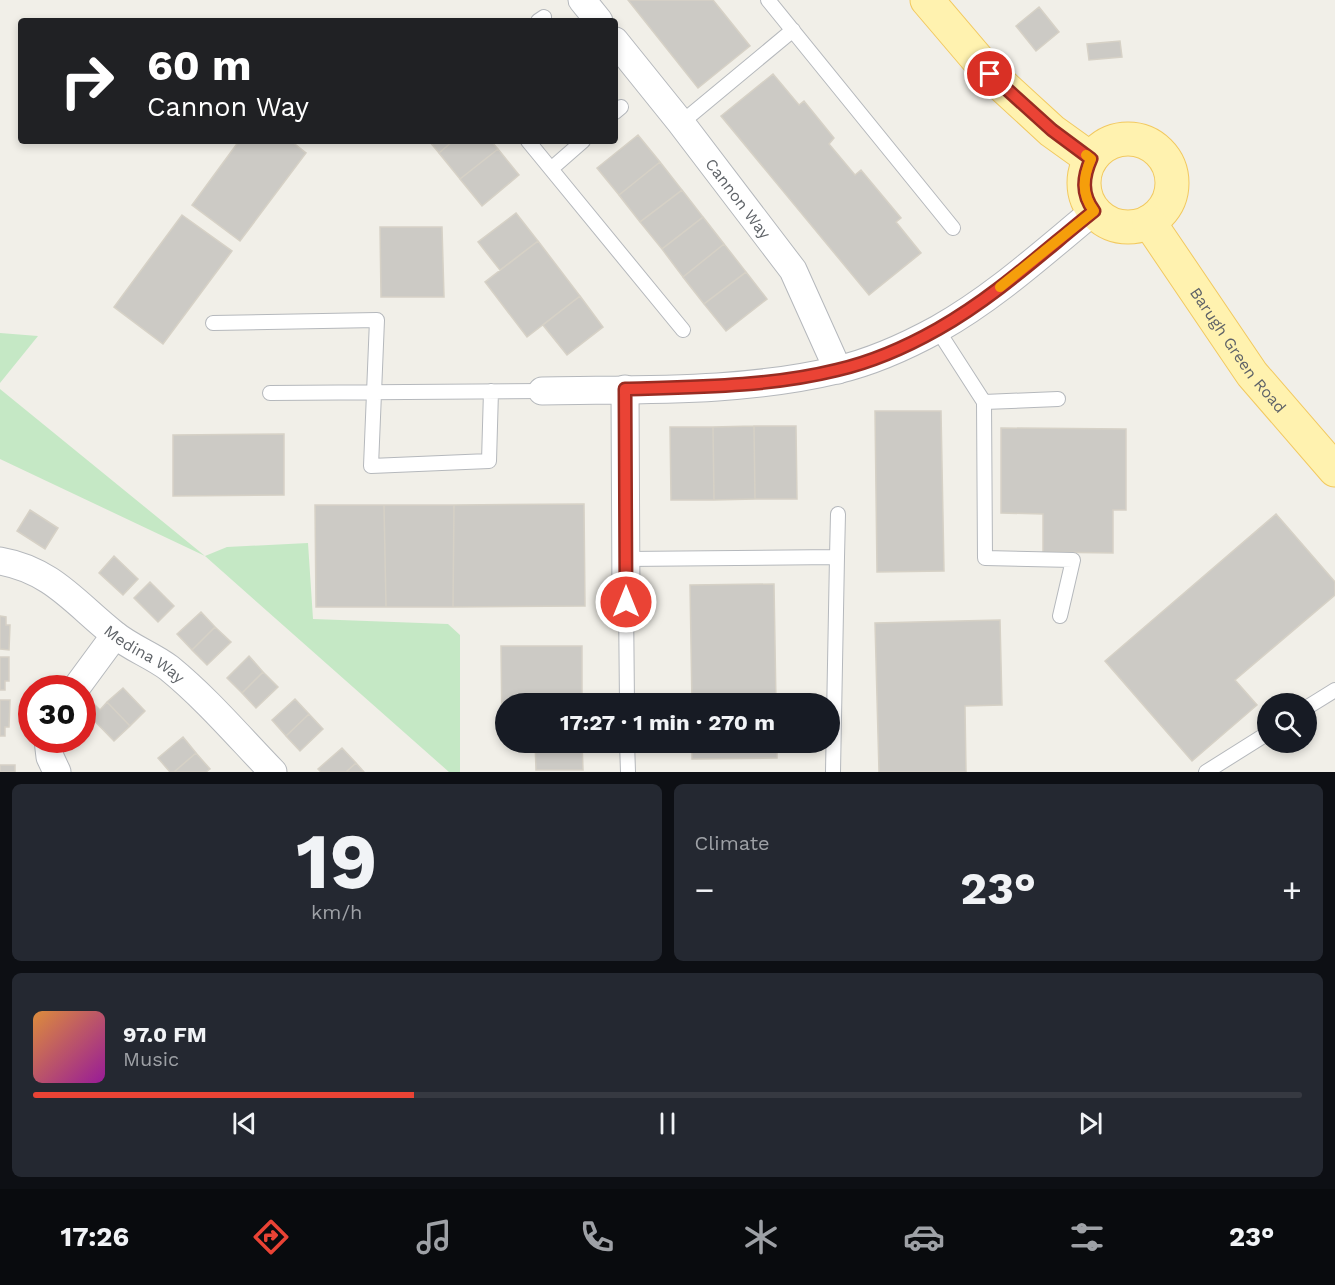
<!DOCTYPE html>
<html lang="en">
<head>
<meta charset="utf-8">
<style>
  :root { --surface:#171b24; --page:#242831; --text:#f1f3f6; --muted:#9ea1a6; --line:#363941; --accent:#ea4335 }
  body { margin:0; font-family:"Work Sans",sans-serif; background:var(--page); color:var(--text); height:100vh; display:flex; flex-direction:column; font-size:22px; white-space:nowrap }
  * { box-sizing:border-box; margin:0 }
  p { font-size:20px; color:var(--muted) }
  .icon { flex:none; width:33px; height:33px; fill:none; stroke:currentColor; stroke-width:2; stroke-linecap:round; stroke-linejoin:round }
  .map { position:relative; height:772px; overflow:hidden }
  .details { display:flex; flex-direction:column; gap:12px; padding:12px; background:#0d0f14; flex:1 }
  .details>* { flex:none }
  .hud { position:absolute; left:18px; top:18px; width:600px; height:126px; border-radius:6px; box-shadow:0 3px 9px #0003; background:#202124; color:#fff; overflow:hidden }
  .controls { position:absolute; left:1257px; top:693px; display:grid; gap:12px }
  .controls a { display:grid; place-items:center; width:60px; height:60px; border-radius:50%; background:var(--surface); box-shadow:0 3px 9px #0003; font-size:30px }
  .speed { position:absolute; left:18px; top:675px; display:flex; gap:12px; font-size:30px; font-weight:700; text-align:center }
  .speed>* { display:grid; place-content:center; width:78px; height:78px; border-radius:50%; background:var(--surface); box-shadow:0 3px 9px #0003; line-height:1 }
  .speed .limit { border:9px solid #d22; background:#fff; color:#111 }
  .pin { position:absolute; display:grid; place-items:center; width:51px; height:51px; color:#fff; margin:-26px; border:3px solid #fff; border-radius:50%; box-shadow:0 2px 6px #0007 }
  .me { position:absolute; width:66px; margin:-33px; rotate:0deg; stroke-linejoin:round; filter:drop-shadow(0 0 4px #0008) }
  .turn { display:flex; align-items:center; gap:21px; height:126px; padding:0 30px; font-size:27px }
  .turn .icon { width:78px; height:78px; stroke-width:2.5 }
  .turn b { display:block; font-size:42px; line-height:51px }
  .big { font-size:45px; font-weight:700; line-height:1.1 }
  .details .widget { flex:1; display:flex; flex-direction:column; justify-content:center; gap:9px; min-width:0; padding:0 21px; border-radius:9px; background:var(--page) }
  .details .dial { align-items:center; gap:0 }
  .dial b { font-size:78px; line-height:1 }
  .song { display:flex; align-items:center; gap:18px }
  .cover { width:72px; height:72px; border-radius:9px; background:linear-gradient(135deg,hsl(30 70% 55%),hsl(300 70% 35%)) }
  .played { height:6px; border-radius:3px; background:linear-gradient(90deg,var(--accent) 30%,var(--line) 30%) }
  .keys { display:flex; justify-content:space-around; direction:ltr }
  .heat { display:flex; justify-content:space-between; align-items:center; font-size:33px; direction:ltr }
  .details .tiles { flex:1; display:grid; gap:12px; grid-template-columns:1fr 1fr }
  .widget:last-child { grid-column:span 2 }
  .trip { position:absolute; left:495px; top:693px; width:345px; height:60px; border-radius:30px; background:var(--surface); box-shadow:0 3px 9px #0003; font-weight:700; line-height:60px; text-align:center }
  .menu { display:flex; height:96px; justify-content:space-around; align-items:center; background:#090b0e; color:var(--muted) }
  .menu .icon { width:42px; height:42px }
  .menu .selected { color:var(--accent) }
  .menu b { font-size:27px; color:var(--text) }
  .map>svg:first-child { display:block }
  .green { fill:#c5e8c5 }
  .building { fill:#cccac5; stroke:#d6d1c6; stroke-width:1.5 }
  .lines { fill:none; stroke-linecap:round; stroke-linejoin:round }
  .lane-casing { stroke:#b5b8bc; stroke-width:16 }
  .street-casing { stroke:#b5b8bc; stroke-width:29 }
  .primary-casing { stroke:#f2c960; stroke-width:35 }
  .lane { stroke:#fff; stroke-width:14 }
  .street { stroke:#fff; stroke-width:27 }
  .primary { stroke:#fff2af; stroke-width:33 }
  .route-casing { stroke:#982c22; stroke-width:15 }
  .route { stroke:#ea4335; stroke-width:10 }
  .slow { stroke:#f59e0b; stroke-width:10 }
  .labels { text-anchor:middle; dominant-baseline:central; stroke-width:6; stroke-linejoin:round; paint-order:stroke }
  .street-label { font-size:16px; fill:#5f6368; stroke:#fff }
</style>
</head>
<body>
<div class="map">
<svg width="1335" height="772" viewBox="0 0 1335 772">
  <rect width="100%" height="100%" fill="#f1efe8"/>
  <path class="green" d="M0,333L38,336L0,383Z
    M0,389L205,556L227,547L308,543L313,619L448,624L460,635V772H449L205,556L0,459Z"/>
  <path class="building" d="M628,0H713L750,46L698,88Z
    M1039,7L1059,32L1036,51L1016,26Z
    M1120,41L1122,57L1089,60L1087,44Z
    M773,74L799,105L804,101L834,138L829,144L855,175L861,170L901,218L896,222L921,253L869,295L721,116Z
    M638,135L660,162L619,195L597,168Z
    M239,141H291L306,153L240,241L192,205Z
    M429,141H453L439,153Z
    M453,141H491L498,149L460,179L439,153Z
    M498,149L519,175L482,206L460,179Z
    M660,162L682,190L640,222L619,195Z
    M682,190L703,217L662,249L640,222Z
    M516,213L538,241L500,270L478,242Z
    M182,215L232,251L163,344L114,307Z
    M703,217L724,244L683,277L662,249Z
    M380,227H442L444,297H381Z
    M538,241L580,296L527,337L485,282Z
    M724,244L746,272L704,304L683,277Z
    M746,272L767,299L726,331L704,304Z
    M580,296L603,327L567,355L543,325Z
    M875,411H941L944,571L877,572Z
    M754,426H796L797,499H755Z
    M754,426L755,499L714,500L713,427Z
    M670,427H713L714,500H671Z
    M1001,428L1126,429V510H1113V553L1043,552V514L1001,513Z
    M284,434V495L173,496V435Z
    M584,504L585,606L453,607L454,505Z
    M315,505H384L386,607H316Z
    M384,505H454L453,607H386Z
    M30,510L58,528L45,549L17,531Z
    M1276,514L1335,582V595L1235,680L1257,705L1192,761L1105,661Z
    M114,556L138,579L123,595L99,573Z
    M150,582L174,606L158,622L134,598Z
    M774,584L776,704H692L690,585Z
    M201,612L215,627L192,650L177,634Z
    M0,616L6,617V625H10L9,650L0,649Z
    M1000,620L1002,705L965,706L966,772H879L875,623Z
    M215,627L231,642L207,665L192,650Z
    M501,646H582V704H506V731H502Z
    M249,656L263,672L242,693L227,678Z
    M0,657H9V681H5V690H0Z
    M263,672L278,687L256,708L242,693Z
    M123,688L145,711L130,726L107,702Z
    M295,699L309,714L286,736L272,720Z
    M0,700H10L9,727H5V736H0Z
    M91,701L100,710L107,702L130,726L114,741L83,709Z
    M309,714L323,729L300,751L286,736Z
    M183,737L196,753L174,772H170L158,758Z
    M535,742H582L583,770H536Z
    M692,742H777V758L692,759Z
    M342,748L356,763L346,772H321L318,769Z
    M196,753L210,769L206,772H174Z
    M356,763L364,772H346Z
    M0,765H15V772H0Z"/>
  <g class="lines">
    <defs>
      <path id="lane" d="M768,0L953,228
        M538,21L544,17
        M615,112L621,107
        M681,123L793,30
        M528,141L683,330
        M551,169L583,141
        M213,323L377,320L371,466L489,461L491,391
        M937,329L984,402L985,558L1073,560L1060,616
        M270,393L542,391
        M984,402L1058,399
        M837,557L838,514
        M626,559L837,557L833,772
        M626,602L627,704
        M1306,708L1335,690
        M627,742L628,772
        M1206,772L1268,733"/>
      <g id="street">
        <path d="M582,0L599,21"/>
        <path id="s1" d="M615,41L681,123L793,270L838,370"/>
        <path d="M625,389L626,602"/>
        <path d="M542,391C639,389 742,393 837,370C871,362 907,346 938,329C995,297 1044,252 1094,211"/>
        <path id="s2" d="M0,561C52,570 76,604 114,634C131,648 152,655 169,668C207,699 239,737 273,772"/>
        <path d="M76,688L115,635"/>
        <path d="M48,740L50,757L57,772"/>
      </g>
      <g id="primary">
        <path d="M927,0L990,74L1052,131L1091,159"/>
        <circle cx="1128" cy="183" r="44"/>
        <path id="s3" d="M1149,222L1252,374L1335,470"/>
      </g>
    </defs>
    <use href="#lane" class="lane-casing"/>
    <use href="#street" class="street-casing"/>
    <use href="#primary" class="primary-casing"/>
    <use href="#lane" class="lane"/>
    <use href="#street" class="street"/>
    <use href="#primary" class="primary"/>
  </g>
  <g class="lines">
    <defs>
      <path id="route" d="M626,602L625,389C696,387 768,387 837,370C872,362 908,346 938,329C995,297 1044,251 1094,211C1081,194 1083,177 1091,159L1052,130L990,74"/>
    </defs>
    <use href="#route" class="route-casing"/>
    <use href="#route" class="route"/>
    <path class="slow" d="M1000,287L1094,211C1081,194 1083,177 1091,159L1086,155"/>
  </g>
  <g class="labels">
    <g class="street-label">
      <text stroke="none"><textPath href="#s1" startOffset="200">Cannon Way</textPath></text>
      <text stroke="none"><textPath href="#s3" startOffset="156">Barugh Green Road</textPath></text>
      <text stroke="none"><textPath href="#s2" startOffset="174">Medina Way</textPath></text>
    </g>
  </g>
</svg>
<div class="controls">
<a><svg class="icon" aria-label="search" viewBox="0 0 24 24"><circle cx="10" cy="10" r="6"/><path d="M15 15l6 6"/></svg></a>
</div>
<div class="speed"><div class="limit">30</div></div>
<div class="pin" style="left:990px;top:74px;background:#d93025"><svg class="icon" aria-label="arrive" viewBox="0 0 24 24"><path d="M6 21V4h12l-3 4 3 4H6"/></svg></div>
<svg class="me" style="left:626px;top:602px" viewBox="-20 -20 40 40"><circle r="17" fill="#ea4335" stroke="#fff" stroke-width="3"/><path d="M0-11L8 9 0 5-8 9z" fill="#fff"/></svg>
<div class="trip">17:27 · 1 min · 270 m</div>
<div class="hud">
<div class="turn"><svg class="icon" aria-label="right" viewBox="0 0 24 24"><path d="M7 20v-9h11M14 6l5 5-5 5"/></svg><div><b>60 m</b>Cannon Way</div></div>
</div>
</div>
<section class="details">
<div class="tiles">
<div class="widget dial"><b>19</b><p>km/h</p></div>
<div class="widget"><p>Climate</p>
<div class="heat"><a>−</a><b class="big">23°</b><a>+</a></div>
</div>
<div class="widget">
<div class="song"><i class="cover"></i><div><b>97.0 FM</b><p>Music</p></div></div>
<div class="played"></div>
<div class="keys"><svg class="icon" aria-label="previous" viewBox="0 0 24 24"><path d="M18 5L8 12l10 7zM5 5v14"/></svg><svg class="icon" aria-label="pause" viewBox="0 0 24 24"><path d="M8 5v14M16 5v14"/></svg><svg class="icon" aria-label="next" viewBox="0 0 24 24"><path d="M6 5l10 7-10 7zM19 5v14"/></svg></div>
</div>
</div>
</section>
<nav class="menu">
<b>17:26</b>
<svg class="icon selected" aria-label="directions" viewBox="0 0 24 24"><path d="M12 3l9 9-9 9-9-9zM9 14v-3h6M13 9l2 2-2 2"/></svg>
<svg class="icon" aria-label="music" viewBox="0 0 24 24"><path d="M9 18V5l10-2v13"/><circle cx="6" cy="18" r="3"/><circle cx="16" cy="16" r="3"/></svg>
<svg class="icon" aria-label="phone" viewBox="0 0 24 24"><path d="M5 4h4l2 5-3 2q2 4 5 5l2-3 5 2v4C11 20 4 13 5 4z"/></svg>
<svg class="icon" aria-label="climate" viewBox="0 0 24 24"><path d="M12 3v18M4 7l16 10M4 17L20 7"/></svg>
<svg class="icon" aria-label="car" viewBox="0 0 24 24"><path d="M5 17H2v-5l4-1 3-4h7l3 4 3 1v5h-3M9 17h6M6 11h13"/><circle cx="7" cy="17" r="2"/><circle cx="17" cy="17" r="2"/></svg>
<svg class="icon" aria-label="filters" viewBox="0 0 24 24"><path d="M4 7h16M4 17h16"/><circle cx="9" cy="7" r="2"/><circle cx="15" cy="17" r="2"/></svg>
<b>23°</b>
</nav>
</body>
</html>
